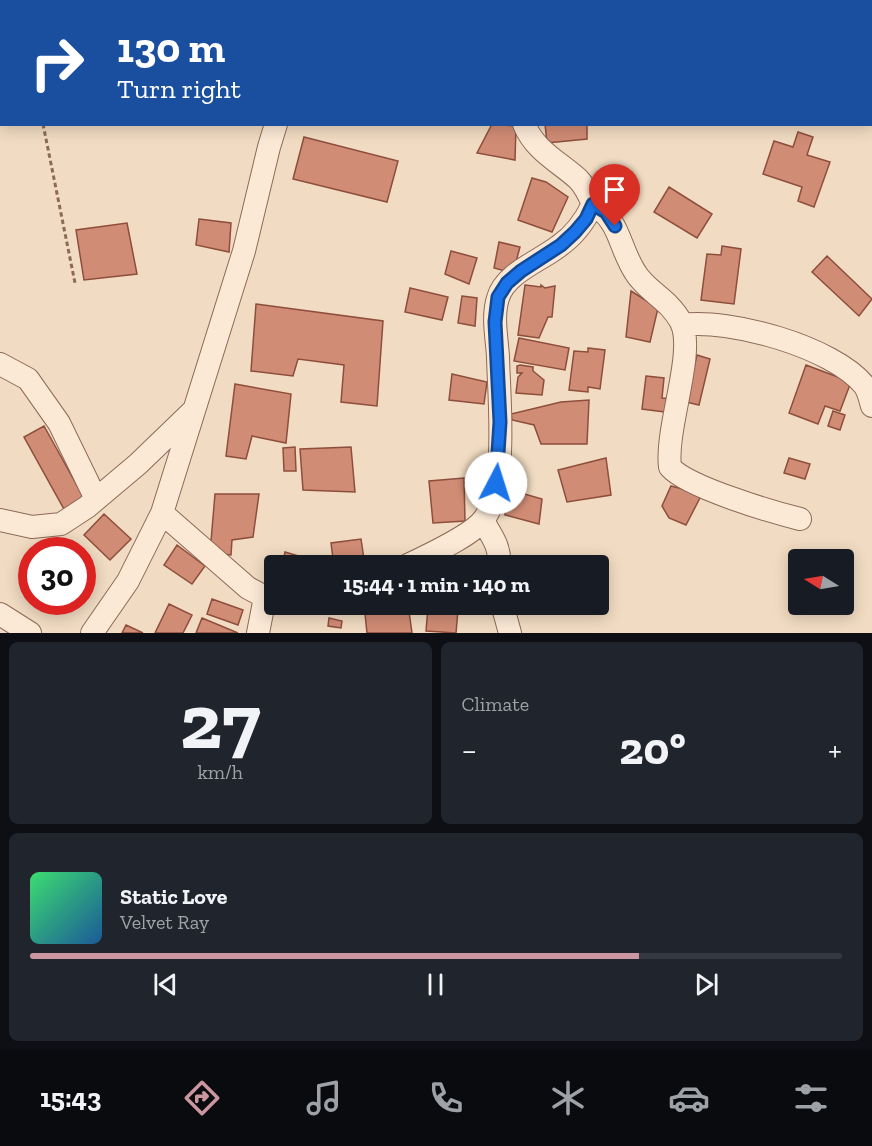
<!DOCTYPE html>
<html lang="en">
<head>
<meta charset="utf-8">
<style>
  :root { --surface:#171b24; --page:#20242c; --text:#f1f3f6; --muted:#9ea1a6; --line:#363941; --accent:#cc96a1 }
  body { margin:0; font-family:"Zilla Slab",serif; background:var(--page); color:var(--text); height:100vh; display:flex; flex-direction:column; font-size:22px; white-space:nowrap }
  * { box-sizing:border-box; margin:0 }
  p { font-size:20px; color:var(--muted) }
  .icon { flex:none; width:33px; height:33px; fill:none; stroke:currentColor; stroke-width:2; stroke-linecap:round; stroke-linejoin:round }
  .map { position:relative; height:633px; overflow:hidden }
  .panel { display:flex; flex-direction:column; gap:9px; padding:9px; background:#0d0f14; flex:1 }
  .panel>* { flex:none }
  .top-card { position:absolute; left:0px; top:0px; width:873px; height:126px; box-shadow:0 3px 15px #0003; background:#1a4fa0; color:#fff; overflow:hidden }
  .needle { width:39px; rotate:281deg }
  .fabs { position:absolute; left:788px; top:549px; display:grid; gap:12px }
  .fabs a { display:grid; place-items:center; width:66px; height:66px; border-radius:6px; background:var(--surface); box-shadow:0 3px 15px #0003; font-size:30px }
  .speed { position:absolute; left:18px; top:537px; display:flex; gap:12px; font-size:30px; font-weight:700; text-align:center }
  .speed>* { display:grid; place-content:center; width:78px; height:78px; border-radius:50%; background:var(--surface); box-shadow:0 3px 15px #0003; line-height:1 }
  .speed .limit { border:9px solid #d22; background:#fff; color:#111 }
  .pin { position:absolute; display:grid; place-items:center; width:51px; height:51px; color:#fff; margin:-62px -26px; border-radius:50% 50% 50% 0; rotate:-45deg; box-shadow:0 0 6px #0007 }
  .pin .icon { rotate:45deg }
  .me { position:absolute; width:66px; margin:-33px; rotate:5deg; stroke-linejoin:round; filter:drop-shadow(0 0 4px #0008) }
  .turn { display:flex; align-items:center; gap:21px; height:126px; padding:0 18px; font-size:27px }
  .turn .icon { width:78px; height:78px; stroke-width:2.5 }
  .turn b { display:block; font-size:42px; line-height:51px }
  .big { font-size:45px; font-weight:700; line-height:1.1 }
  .panel .card { flex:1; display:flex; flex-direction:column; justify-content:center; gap:9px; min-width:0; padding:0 21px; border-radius:9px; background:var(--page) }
  .panel .dial { align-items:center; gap:0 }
  .dial b { font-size:78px; line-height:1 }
  .song { display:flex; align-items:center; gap:18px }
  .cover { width:72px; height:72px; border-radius:9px; background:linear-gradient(135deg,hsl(140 70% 55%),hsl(210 70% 35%)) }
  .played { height:6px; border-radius:3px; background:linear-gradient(90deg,var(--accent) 75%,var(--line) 75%) }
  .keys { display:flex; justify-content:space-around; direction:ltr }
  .heat { display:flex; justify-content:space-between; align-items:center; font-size:33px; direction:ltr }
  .panel .tiles { flex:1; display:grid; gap:9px; grid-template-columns:1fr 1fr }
  .card:last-child { grid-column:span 2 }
  .trip { position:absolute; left:264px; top:555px; width:345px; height:60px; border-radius:6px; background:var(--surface); box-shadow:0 3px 15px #0003; font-weight:700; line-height:60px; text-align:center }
  .tabs { display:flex; height:96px; justify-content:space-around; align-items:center; background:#090b0e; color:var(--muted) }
  .tabs .icon { width:42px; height:42px }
  .tabs .on { color:var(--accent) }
  .tabs b { font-size:27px; color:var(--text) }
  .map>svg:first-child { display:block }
  .building { fill:#d18c75; stroke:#8d4e3c; stroke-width:1.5 }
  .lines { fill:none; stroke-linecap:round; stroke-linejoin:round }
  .minor-casing { stroke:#8c6a58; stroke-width:24 }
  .path { stroke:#8c6a58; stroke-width:3; stroke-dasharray:4.5 3; stroke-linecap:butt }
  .minor { stroke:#fbe9d6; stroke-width:22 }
  .route-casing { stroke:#114b97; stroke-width:15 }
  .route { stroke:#1a73e8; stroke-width:10 }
</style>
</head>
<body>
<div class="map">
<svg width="872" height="633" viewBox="0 0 872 633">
  <rect width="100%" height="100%" fill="#f1dbc2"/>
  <path class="building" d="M745,0H832L744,2Z
    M492,124L516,126L515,160L477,153Z
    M545,124H587V139L547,143Z
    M798,132L813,137L807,155L830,162L814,207L798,201L802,187L763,174L774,141L793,147Z
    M304,137L398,161L387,202L293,179Z
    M532,178L546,182L568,197L552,232L518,220Z
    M669,187L712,214L697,238L654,212Z
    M199,219L231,223L229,252L196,245Z
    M127,223L137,274L84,280L76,230Z
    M499,242L520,247L513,273L494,268Z
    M722,246L741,249L734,304L701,300L707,254L721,255Z
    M451,251L477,258L469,284L445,274Z
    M827,256L872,299L859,316L812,272Z
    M525,285L541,287V285L545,288L555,286L552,317H548L539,338L518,335Z
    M410,288L448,297L442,320L405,312Z
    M631,291L658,308L650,342L626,337Z
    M462,296L477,298L475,326L458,323Z
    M256,304L383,321L377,406L341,402L344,365L298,359L293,376L251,371Z
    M519,338L569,348L565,370L514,361Z
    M588,348L605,350L600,389L588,387V392L569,390L574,351L588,352Z
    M697,355L710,359L699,405L686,402Z
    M520,365L533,367V371L544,380L542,395L516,393L518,377L522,373H517V366Z
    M806,365L851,382L840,411L825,406L818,424L789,413Z
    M452,374L487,382L484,404L449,400Z
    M646,376L664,378L662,398L675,399L672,413L642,409Z
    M235,384L291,394L286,443L252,436L246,459L226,456Z
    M589,400L587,444H541L534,425L512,420L511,414L561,402Z
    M833,411L845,415L840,430L828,426Z
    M44,426L85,500L65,511L24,437Z
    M295,447L296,471H284L283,448Z
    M351,447L355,492L303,490L300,449Z
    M606,458L611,495L567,502L558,470Z
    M789,458L810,464L805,479L784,473Z
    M464,478L465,521L433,523L429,481Z
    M671,486L702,494L686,525L669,518L662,506Z
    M507,489L542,499L539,524L505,515Z
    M215,494H259L253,537L232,540L231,555L210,553Z
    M104,514L131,539L110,560L84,535Z
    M361,539L365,566H334L331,543Z
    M177,545L205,566L192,584L164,565Z
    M285,552L309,559V566H282Z
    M506,559L536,560V566H506Z
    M843,566L853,569L843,587Z
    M212,599L243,610L238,625L207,614Z
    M169,604L192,615L183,633H155Z
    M364,604H408L412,633H367Z
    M812,604H833L830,610Z
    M428,607L458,610L456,633L426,631Z
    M202,618L238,633H196Z
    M329,618L342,621L341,628L328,626Z
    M126,625L143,633H122Z"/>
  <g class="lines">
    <defs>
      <path id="minor" d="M203,0L205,2
        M440,0L441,2
        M323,2L324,0
        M593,204C621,222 618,245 635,272C646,291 669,299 681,322C696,352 665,428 670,467C687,487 772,512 800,519
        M682,325C729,318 833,347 864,385C868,390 870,399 872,406
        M0,364L28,379L59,423L96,499
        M162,513L248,588L265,597L274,598
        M0,520L32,527L61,524L87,507L138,464L194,410
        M483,521C492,536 501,548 499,566
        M406,566C426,556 472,536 484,519C508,486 499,398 498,357C497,338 492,317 498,298C505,273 540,261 559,246C575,235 585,221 593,204C589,195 585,186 578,179C558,161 535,151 524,124
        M502,604L510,633
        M0,614L30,633
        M92,633L128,581L162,513L244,251L269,147L276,124
        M258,633L265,597"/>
    </defs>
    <use href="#minor" class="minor-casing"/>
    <path class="path" d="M0,98H2
      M43,124L75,283"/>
    <use href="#minor" class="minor"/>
  </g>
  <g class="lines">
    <defs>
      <path id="route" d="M496,483L500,422L495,322L498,297L507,283L521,271L561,245L575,232L586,219L593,204L606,212L615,226"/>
    </defs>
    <use href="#route" class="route-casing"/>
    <use href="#route" class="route"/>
  </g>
</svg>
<div class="fabs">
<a><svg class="needle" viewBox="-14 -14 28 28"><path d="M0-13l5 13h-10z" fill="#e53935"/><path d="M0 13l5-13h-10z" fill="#9ea1a6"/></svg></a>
</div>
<div class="speed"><div class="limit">30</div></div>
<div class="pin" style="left:615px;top:226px;background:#d93025"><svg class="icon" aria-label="arrive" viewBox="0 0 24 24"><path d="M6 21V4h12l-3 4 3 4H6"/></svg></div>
<svg class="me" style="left:496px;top:483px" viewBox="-20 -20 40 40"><circle r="19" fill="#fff"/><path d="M0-13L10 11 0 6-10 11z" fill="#1a73e8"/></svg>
<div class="trip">15:44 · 1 min · 140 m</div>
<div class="top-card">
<div class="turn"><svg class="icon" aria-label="right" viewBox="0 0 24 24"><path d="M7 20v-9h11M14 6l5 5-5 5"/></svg><div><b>130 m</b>Turn right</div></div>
</div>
</div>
<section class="panel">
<div class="tiles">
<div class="card dial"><b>27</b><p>km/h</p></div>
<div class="card"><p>Climate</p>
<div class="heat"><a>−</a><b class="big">20°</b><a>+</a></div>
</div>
<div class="card">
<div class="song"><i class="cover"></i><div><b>Static Love</b><p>Velvet Ray</p></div></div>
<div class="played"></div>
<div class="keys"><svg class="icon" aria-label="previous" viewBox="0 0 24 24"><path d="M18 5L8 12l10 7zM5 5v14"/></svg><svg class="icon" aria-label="pause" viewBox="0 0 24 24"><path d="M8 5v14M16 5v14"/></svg><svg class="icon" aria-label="next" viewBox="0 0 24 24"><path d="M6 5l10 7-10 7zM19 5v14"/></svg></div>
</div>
</div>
</section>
<nav class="tabs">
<b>15:43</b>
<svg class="icon on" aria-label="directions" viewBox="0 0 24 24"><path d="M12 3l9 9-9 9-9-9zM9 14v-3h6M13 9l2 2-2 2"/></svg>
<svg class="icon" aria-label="music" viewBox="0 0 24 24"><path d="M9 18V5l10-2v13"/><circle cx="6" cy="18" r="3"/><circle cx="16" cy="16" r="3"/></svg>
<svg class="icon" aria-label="phone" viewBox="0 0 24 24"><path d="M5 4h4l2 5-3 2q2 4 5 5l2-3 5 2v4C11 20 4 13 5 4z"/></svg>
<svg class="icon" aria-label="climate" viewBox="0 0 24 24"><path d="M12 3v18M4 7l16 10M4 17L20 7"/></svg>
<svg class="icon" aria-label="car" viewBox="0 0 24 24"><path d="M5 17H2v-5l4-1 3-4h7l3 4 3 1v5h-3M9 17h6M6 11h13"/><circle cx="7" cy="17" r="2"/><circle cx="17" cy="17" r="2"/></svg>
<svg class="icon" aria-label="filters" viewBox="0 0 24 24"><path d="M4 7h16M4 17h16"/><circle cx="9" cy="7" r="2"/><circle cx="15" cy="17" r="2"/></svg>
</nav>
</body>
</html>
